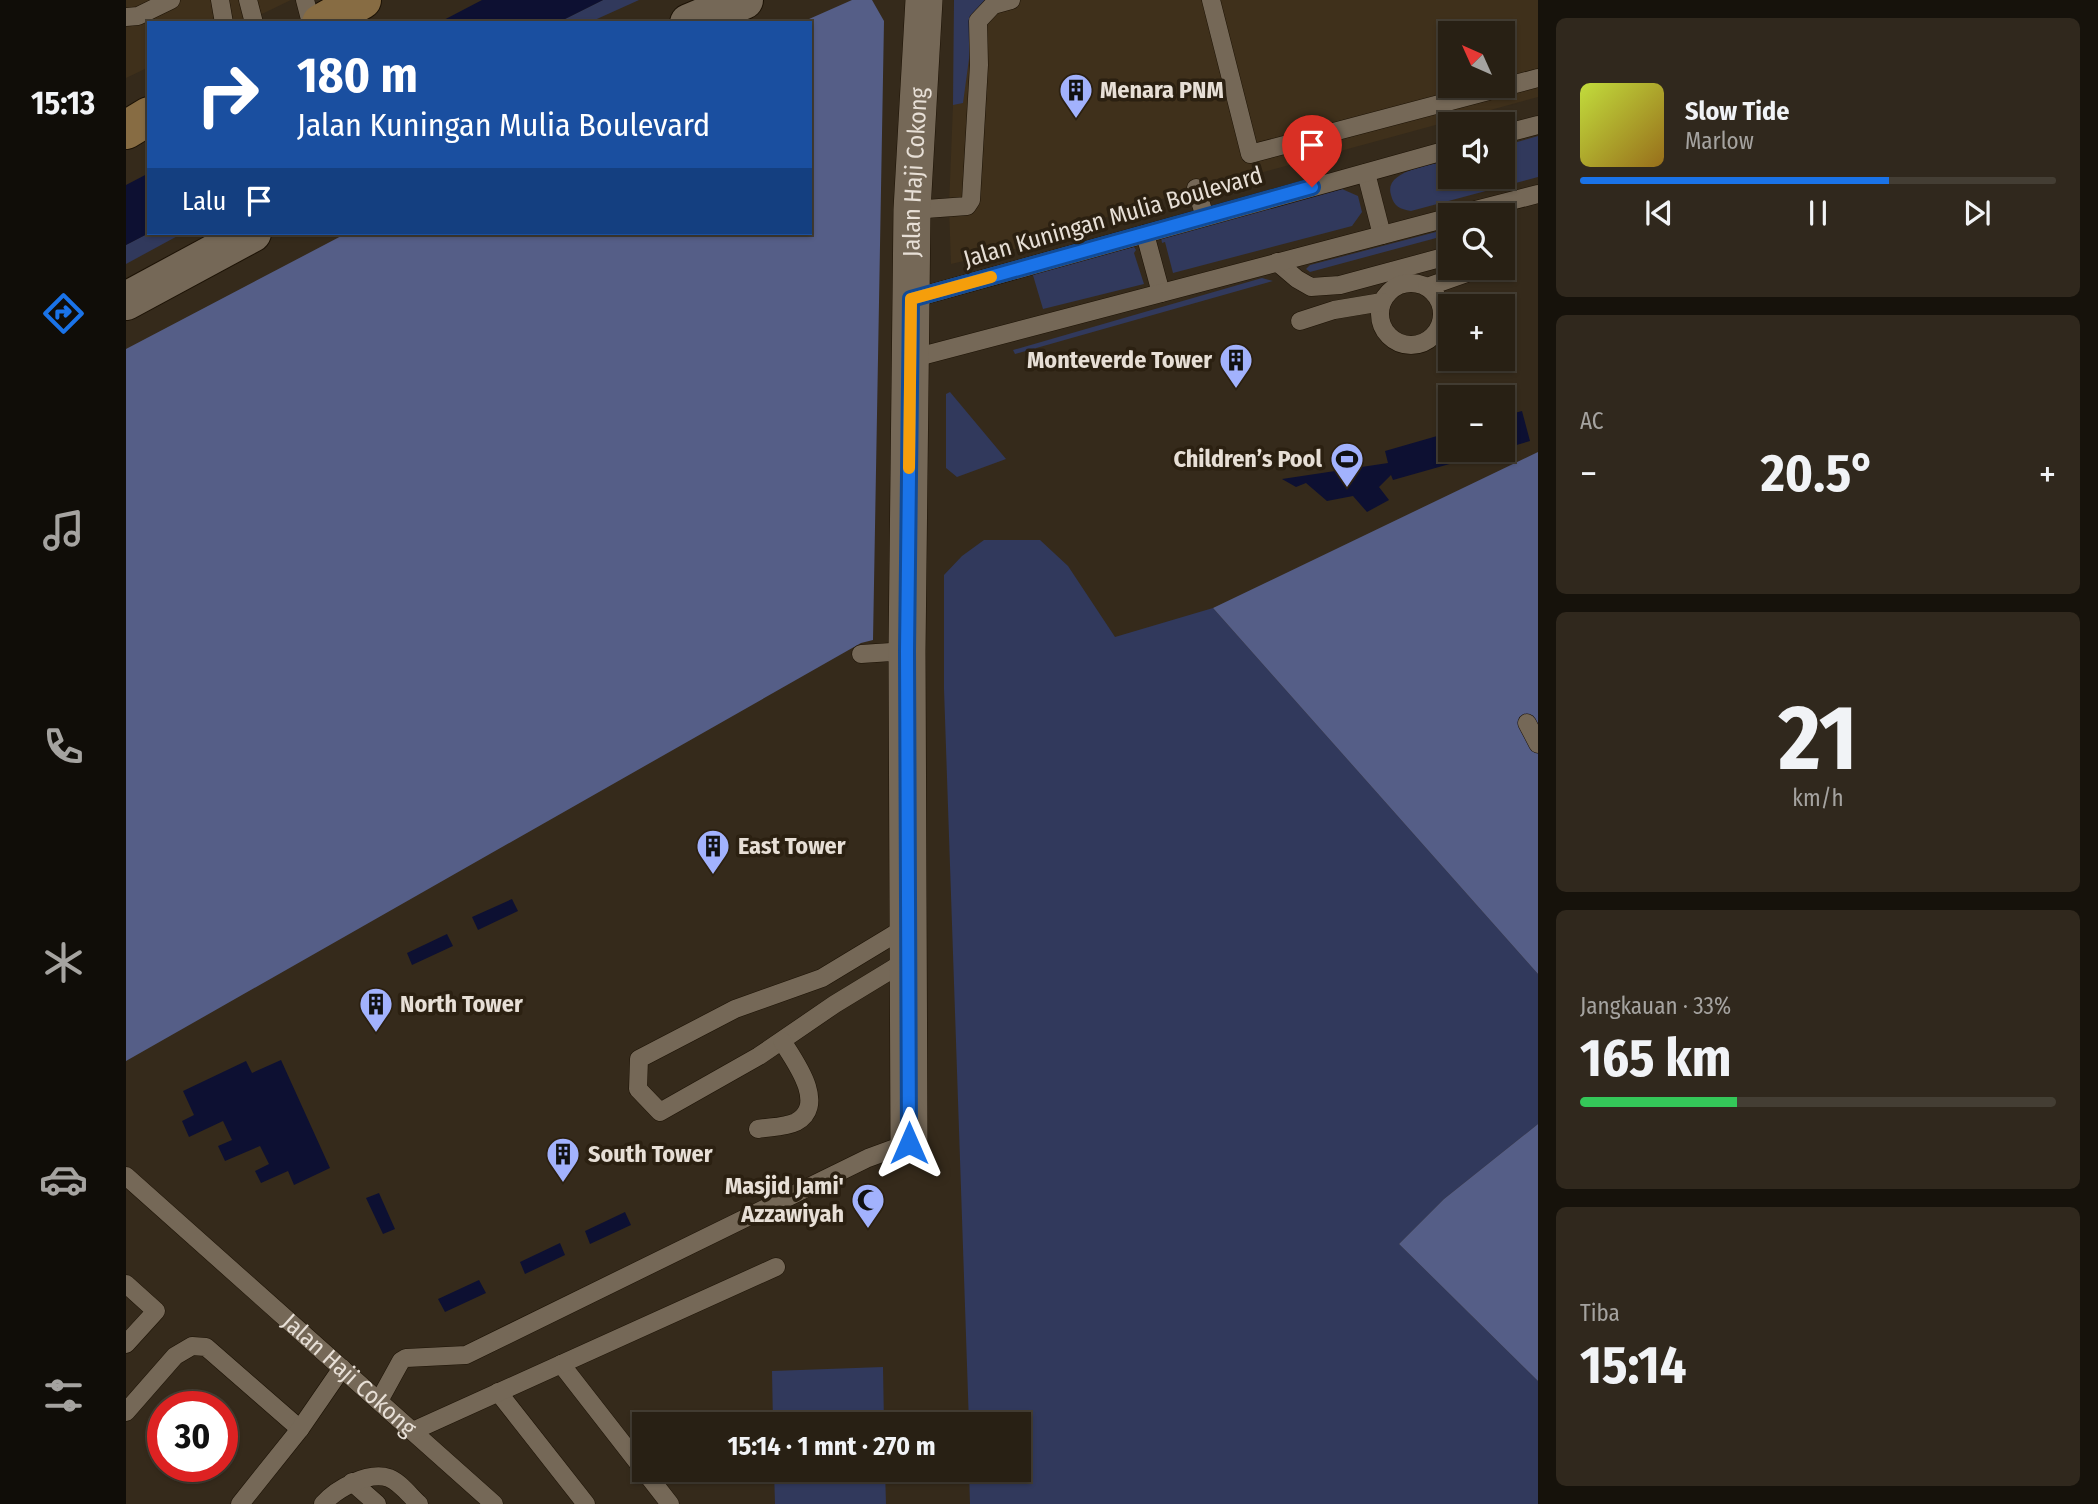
<!DOCTYPE html>
<html lang="id">
<head>
<meta charset="utf-8">
<style>
  :root { --surface:#282014; --page:#30281d; --text:#f1f3f6; --muted:#a5a3a0; --line:#443e34; --accent:#1a73e8 }
  body { margin:0; font-family:"Fira Sans Condensed",sans-serif; background:var(--page); color:var(--text); height:100vh; display:flex; flex-direction:column; font-size:26px; white-space:nowrap }
  * { box-sizing:border-box; margin:0 }
  p { font-size:23px; color:var(--muted) }
  .icon { flex:none; width:38px; height:38px; fill:none; stroke:currentColor; stroke-width:2; stroke-linecap:round; stroke-linejoin:round }
  .map { position:relative; flex:1; overflow:hidden }
  .details { display:flex; flex-direction:column; gap:18px; padding:18px; background:#16120b; width:560px }
  .details>* { flex:none }
  .hud { position:absolute; left:21px; top:21px; width:665px; height:214px; border-radius:0px; box-shadow:0 2px 5px #0004,0 0 0 2px var(--line); background:#1a4fa0; color:#fff; overflow:hidden }
  .needle { width:46px; rotate:315deg }
  .buttons { position:absolute; left:1312px; top:21px; display:grid; gap:14px }
  .buttons a { display:grid; place-items:center; width:77px; height:77px; border-radius:0px; background:var(--surface); box-shadow:0 2px 5px #0004,0 0 0 2px var(--line); font-size:35px }
  .speed { position:absolute; left:21px; top:1391px; display:flex; gap:14px; font-size:35px; font-weight:700; text-align:center }
  .speed>* { display:grid; place-content:center; width:91px; height:91px; border-radius:50%; background:var(--surface); box-shadow:0 2px 5px #0004,0 0 0 2px var(--line); line-height:1 }
  .speed .limit { border:10px solid #d22; background:#fff; color:#111 }
  .pin { position:absolute; display:grid; place-items:center; width:60px; height:60px; color:#fff; margin:-72px -30px; border-radius:50% 50% 50% 0; rotate:-45deg; box-shadow:0 0 7px #0007 }
  .pin .icon { rotate:45deg }
  .me { position:absolute; width:77px; margin:-38px; rotate:0deg; stroke-linejoin:round; filter:drop-shadow(0 0 5px #0008) }
  .turn { display:flex; align-items:center; gap:24px; height:147px; padding:0 35px; font-size:32px }
  .turn .icon { width:91px; height:91px; stroke-width:2.5 }
  .turn b { display:block; font-size:49px; line-height:60px }
  .then { display:flex; align-items:center; height:66px; padding:0 35px; background:#0003; gap:14px; font-size:26px }
  .big { font-size:52px; font-weight:700; line-height:1.1 }
  .details .card { flex:1; display:flex; flex-direction:column; justify-content:center; gap:10px; min-width:0; padding:0 24px; border-radius:10px; background:var(--page) }
  .details .dial { align-items:center; gap:0 }
  .dial b { font-size:91px; line-height:1 }
  .song { display:flex; align-items:center; gap:21px }
  .cover { width:84px; height:84px; border-radius:10px; background:linear-gradient(135deg,hsl(70 70% 55%),hsl(40 70% 35%)) }
  .played { height:7px; border-radius:4px; background:linear-gradient(90deg,var(--accent) 65%,var(--line) 65%) }
  .keys { display:flex; justify-content:space-around; direction:ltr }
  .heat { display:flex; justify-content:space-between; align-items:center; font-size:38px; direction:ltr }
  .charge { height:10px; border-radius:5px; background:linear-gradient(90deg,#34c759 33%,var(--line) 0) }
  .trip { position:absolute; left:506px; top:1412px; width:399px; height:70px; border-radius:0px; background:var(--surface); box-shadow:0 2px 5px #0004,0 0 0 2px var(--line); font-weight:700; line-height:70px; text-align:center }
  main { display:flex; flex:1; min-height:0 }
  .tab-bar { display:flex; flex-direction:column; width:126px; justify-content:space-around; align-items:center; background:#100d08; color:var(--muted) }
  .tab-bar .icon { width:49px; height:49px }
  .tab-bar .current { color:var(--accent) }
  .tab-bar b { font-size:32px; color:var(--text) }
  .map>svg:first-child { display:block }
  .built { fill:#3f301b; fill-rule:evenodd }
  .green { fill:#31395c }
  .forest { fill:#555e87 }
  .water { fill:#0d1032 }
  .lines { fill:none; stroke-linecap:round; stroke-linejoin:round }
  .service-casing { stroke:#1c1205; stroke-width:19 }
  .minor-casing { stroke:#1c1205; stroke-width:38 }
  .tertiary-casing { stroke:#1c1205; stroke-width:40 }
  .secondary-casing { stroke:#1c1205; stroke-width:40 }
  .service { stroke:#756857; stroke-width:18 }
  .minor { stroke:#756857; stroke-width:37 }
  .tertiary { stroke:#756857; stroke-width:38 }
  .secondary { stroke:#876c43; stroke-width:38 }
  .route-casing { stroke:#114b97; stroke-width:18 }
  .route { stroke:#1a73e8; stroke-width:12 }
  .slow { stroke:#f59e0b; stroke-width:12 }
  .labels { text-anchor:middle; dominant-baseline:central; stroke-width:7; stroke-linejoin:round; paint-order:stroke }
  .poi-label { font-size:24px; font-weight:bold; fill:#e7dfd6; stroke:#2b2011; text-anchor:start }
  .street-label { font-size:24px; fill:#e7dfd6; stroke:#2b2011 }
</style>
</head>
<body>
<main>
<nav class="tab-bar">
<b>15:13</b>
<svg class="icon current" aria-label="directions" viewBox="0 0 24 24"><path d="M12 3l9 9-9 9-9-9zM9 14v-3h6M13 9l2 2-2 2"/></svg>
<svg class="icon" aria-label="music" viewBox="0 0 24 24"><path d="M9 18V5l10-2v13"/><circle cx="6" cy="18" r="3"/><circle cx="16" cy="16" r="3"/></svg>
<svg class="icon" aria-label="phone" viewBox="0 0 24 24"><path d="M5 4h4l2 5-3 2q2 4 5 5l2-3 5 2v4C11 20 4 13 5 4z"/></svg>
<svg class="icon" aria-label="climate" viewBox="0 0 24 24"><path d="M12 3v18M4 7l16 10M4 17L20 7"/></svg>
<svg class="icon" aria-label="car" viewBox="0 0 24 24"><path d="M5 17H2v-5l4-1 3-4h7l3 4 3 1v5h-3M9 17h6M6 11h13"/><circle cx="7" cy="17" r="2"/><circle cx="17" cy="17" r="2"/></svg>
<svg class="icon" aria-label="filters" viewBox="0 0 24 24"><path d="M4 7h16M4 17h16"/><circle cx="9" cy="7" r="2"/><circle cx="15" cy="17" r="2"/></svg>
</nav>
<div class="map">
<svg width="1412" height="1504" viewBox="0 0 1412 1504">
  <rect width="100%" height="100%" fill="#352a1b"/>
  <path class="built" d="M0,0H165L117,23H23V67L0,78Z
    M828,0H1412V97L1108,180L1070,188L901,243L893,248L825,264L823,207L827,105ZM1325,33H1377V86H1325Z"/>
  <path class="green" d="M477,0H513L462,23H431Z
    M828,0H866L849,15L837,103L827,105Z
    M1412,136V177L1285,211C1274,209 1268,207 1265,195C1257,170 1307,165 1325,160V177H1377V146Z
    M1216,189L1232,196L1236,212L1226,226L1047,273L1039,242L1036,243L1035,237Z
    M1325,228V234L1184,272L1180,269L1184,265Z
    M23,233H57L0,264V245Z
    M1008,247L1010,250L1008,253L1018,284L917,309L906,272Z
    M1136,278L1147,281L889,354L887,350Z
    M824,392L880,459L831,477L820,468V394Z
    M858,540H914L942,566L989,637L1087,608L1412,974V1124L1318,1199L1273,1244L1412,1381V1504H844L843,1470H892V1424H843L818,689V575L836,556Z
    M757,1367L758,1424H647L646,1371Z
    M648,1470H759L760,1504H649Z"/>
  <path class="forest" d="M726,0H746L758,21L747,640L735,643L0,1061V349L221,233H684V23H674Z
    M1412,452V974L1087,608Z
    M1412,1124V1381L1273,1244L1318,1199Z"/>
  <path class="water" d="M356,0H477L431,23H312Z
    M23,173V233L0,245V185Z
    M1396,411L1404,441L1377,449V416Z
    M1325,432V450H1373L1267,480L1265,475L1253,487L1263,500L1241,512L1227,496L1201,501L1180,483L1170,487L1156,479L1262,463L1259,451Z
    M386,899L392,911L352,930L346,917Z
    M321,934L327,946L286,965L281,953Z
    M155,1060L204,1168L168,1185L162,1171L135,1183L129,1171L143,1164L134,1146L99,1161L92,1146L106,1140L97,1121L63,1137L56,1121L68,1115L57,1091L120,1061L126,1073Z
    M253,1193L269,1229L257,1234L240,1198Z
    M499,1212L505,1225L464,1244L459,1231Z
    M434,1243L439,1255L399,1274L394,1262Z
    M353,1280L360,1293L319,1312L312,1299Z"/>
  <g class="lines">
    <defs>
      <g id="service">
        <path d="M94,0L98,23"/>
        <path d="M122,0L128,23"/>
        <path d="M179,0L185,23"/>
        <path d="M1085,0L1124,154L1412,78"/>
        <path d="M0,17L12,16L45,0"/>
        <path d="M1377,134L1412,125"/>
        <path d="M1240,173L1256,235"/>
        <path d="M1070,188L1079,217"/>
        <path d="M786,210L841,206L845,200L853,65L852,21L867,5L885,0"/>
        <path d="M1330,215L1412,194"/>
        <path d="M1019,234L1035,293"/>
        <path d="M1151,262L1171,279L1185,287L1214,285L1325,255"/>
        <circle cx="1285" cy="314" r="31"/>
        <path d="M1301,287L1355,268"/>
        <path d="M785,299L1325,149"/>
        <path d="M1174,321L1208,310L1256,302"/>
        <path d="M784,359L1325,217"/>
        <path d="M735,654L781,651"/>
        <path d="M1401,723L1412,744"/>
        <path d="M782,926L696,978L609,1009L513,1059L512,1089L534,1112L633,1056L709,1004L783,959"/>
        <path d="M632,1129C644,1127 660,1127 670,1122C702,1105 668,1060 656,1041"/>
        <path id="s1" d="M0,1176L368,1504"/>
        <path d="M0,1284L30,1311L0,1344"/>
        <path d="M435,1364L544,1504"/>
        <path d="M372,1392L460,1504"/>
        <path d="M253,1401L275,1361L280,1358L340,1355L742,1158L783,1143"/>
        <path d="M0,1412L49,1356L66,1346L80,1347L174,1429"/>
        <path d="M287,1431L650,1267"/>
        <path d="M226,1482L251,1504"/>
        <path d="M114,1504L174,1429L216,1368"/>
        <path d="M197,1504C210,1489 242,1471 263,1478C274,1482 284,1496 293,1504"/>
      </g>
      <g id="minor">
        <path id="s2" d="M783,1143L781,651L786,210L798,0"/>
      </g>
      <path id="tertiary" d="M563,23L618,0
        M0,301L126,233"/>
      <path id="secondary" d="M195,23L236,0
        M0,130L23,116"/>
    </defs>
    <use href="#service" class="service-casing"/>
    <use href="#minor" class="minor-casing"/>
    <use href="#tertiary" class="tertiary-casing"/>
    <use href="#secondary" class="secondary-casing"/>
    <use href="#service" class="service"/>
    <use href="#minor" class="minor"/>
    <use href="#tertiary" class="tertiary"/>
    <use href="#secondary" class="secondary"/>
  </g>
  <g class="lines">
    <defs>
      <path id="route" d="M783,1143L781,651L785,299L1186,187"/>
    </defs>
    <use href="#route" class="route-casing"/>
    <use href="#route" class="route"/>
    <path class="slow" d="M783,468L785,299L865,277"/>
  </g>
  <defs>
    <symbol id="building-pin" viewBox="-11 -11 22 30"><path d="M0 17L-7.5 6A9.5 9.5 0 1 1 7.5 6Z" fill="#a2b2fd" stroke="#2b2011"/><path d="M-4-6H4V6H1V3H-1V6H-4ZM-2.5-4.3h1.7v1.8h-1.7ZM.8-4.3h1.7v1.8H.8ZM-2.5-1h1.7V.8h-1.7ZM.8-1h1.7V.8H.8Z" fill="#111"/></symbol>
    <symbol id="stadium-pin" viewBox="-11 -11 22 30"><path d="M0 17L-7.5 6A9.5 9.5 0 1 1 7.5 6Z" fill="#a2b2fd" stroke="#2b2011"/><path d="M0-5a6.5 5 0 1 0 0 10a6.5 5 0 1 0 0-10ZM-3.5-1.8h7v3.6h-7Z" fill="#111"/></symbol>
    <symbol id="mosque-pin" viewBox="-11 -11 22 30"><path d="M0 17L-7.5 6A9.5 9.5 0 1 1 7.5 6Z" fill="#a2b2fd" stroke="#2b2011"/><path d="M3.5-4.9A6 6 0 1 0 3.5 4.9A5 5 0 1 1 3.5-4.9Z" fill="#111"/></symbol>
  </defs>
  <g fill-rule="evenodd">
    <use href="#building-pin" x="931" y="71" width="38" height="52"/>
    <use href="#building-pin" x="1091" y="341" width="38" height="52"/>
    <use href="#stadium-pin" x="1202" y="440" width="38" height="52"/>
    <use href="#building-pin" x="568" y="827" width="38" height="52"/>
    <use href="#building-pin" x="231" y="985" width="38" height="52"/>
    <use href="#building-pin" x="418" y="1135" width="38" height="52"/>
    <use href="#mosque-pin" x="723" y="1181" width="38" height="52"/>
  </g>
  <g class="labels">
    <g class="poi-label">
      <text x="974" y="90">Menara PNM</text>
      <text x="1086" y="360" text-anchor="end">Monteverde Tower</text>
      <text x="1196" y="459" text-anchor="end">Children’s Pool</text>
      <text x="612" y="846">East Tower</text>
      <text x="274" y="1004">North Tower</text>
      <text x="462" y="1154">South Tower</text>
      <text x="718" y="1186" text-anchor="end">Masjid Jami'<tspan x="718" dy="28">Azzawiyah</tspan></text>
    </g>
    <g class="street-label">
      <text stroke="none"><textPath href="#s2" startOffset="971">Jalan Haji Cokong</textPath></text>
      <text transform="translate(987 217) rotate(-16)">Jalan Kuningan Mulia Boulevard</text>
      <text stroke="none"><textPath href="#s1" startOffset="299">Jalan Haji Cokong</textPath></text>
    </g>
  </g>
</svg>
<div class="buttons">
<a><svg class="needle" viewBox="-14 -14 28 28"><path d="M0-13l5 13h-10z" fill="#e53935"/><path d="M0 13l5-13h-10z" fill="#a5a3a0"/></svg></a>
<a><svg class="icon" aria-label="sound" viewBox="0 0 24 24"><path d="M4 9h4l5-4v14l-5-4H4zM17 9q2 3 0 6"/></svg></a>
<a><svg class="icon" aria-label="search" viewBox="0 0 24 24"><circle cx="10" cy="10" r="6"/><path d="M15 15l6 6"/></svg></a>
<a>+</a>
<a>−</a>
</div>
<div class="speed"><div class="limit">30</div></div>
<div class="pin" style="left:1186px;top:187px;background:#d93025"><svg class="icon" aria-label="arrive" viewBox="0 0 24 24"><path d="M6 21V4h12l-3 4 3 4H6"/></svg></div>
<svg class="me" style="left:783px;top:1143px" viewBox="-20 -20 40 40"><path d="M0-17L14 15 0 8-14 15z" fill="#1a73e8" stroke="#fff" stroke-width="4"/></svg>
<div class="trip">15:14 · 1 mnt · 270 m</div>
<div class="hud">
<div class="turn"><svg class="icon" aria-label="right" viewBox="0 0 24 24"><path d="M7 20v-9h11M14 6l5 5-5 5"/></svg><div><b>180 m</b>Jalan Kuningan Mulia Boulevard</div></div>
<div class="then">Lalu<svg class="icon" aria-label="arrive" viewBox="0 0 24 24"><path d="M6 21V4h12l-3 4 3 4H6"/></svg></div>
</div>
</div>
<section class="details">
<div class="card">
<div class="song"><i class="cover"></i><div><b>Slow Tide</b><p>Marlow</p></div></div>
<div class="played"></div>
<div class="keys"><svg class="icon" aria-label="previous" viewBox="0 0 24 24"><path d="M18 5L8 12l10 7zM5 5v14"/></svg><svg class="icon" aria-label="pause" viewBox="0 0 24 24"><path d="M8 5v14M16 5v14"/></svg><svg class="icon" aria-label="next" viewBox="0 0 24 24"><path d="M6 5l10 7-10 7zM19 5v14"/></svg></div>
</div>
<div class="card"><p>AC</p>
<div class="heat"><a>−</a><b class="big">20.5°</b><a>+</a></div>
</div>
<div class="card dial"><b>21</b><p>km/h</p></div>
<div class="card"><p>Jangkauan · 33%</p><b class="big">165 km</b><div class="charge"></div></div>
<div class="card"><p>Tiba</p><b class="big">15:14</b></div>
</section>
</main>
</body>
</html>
